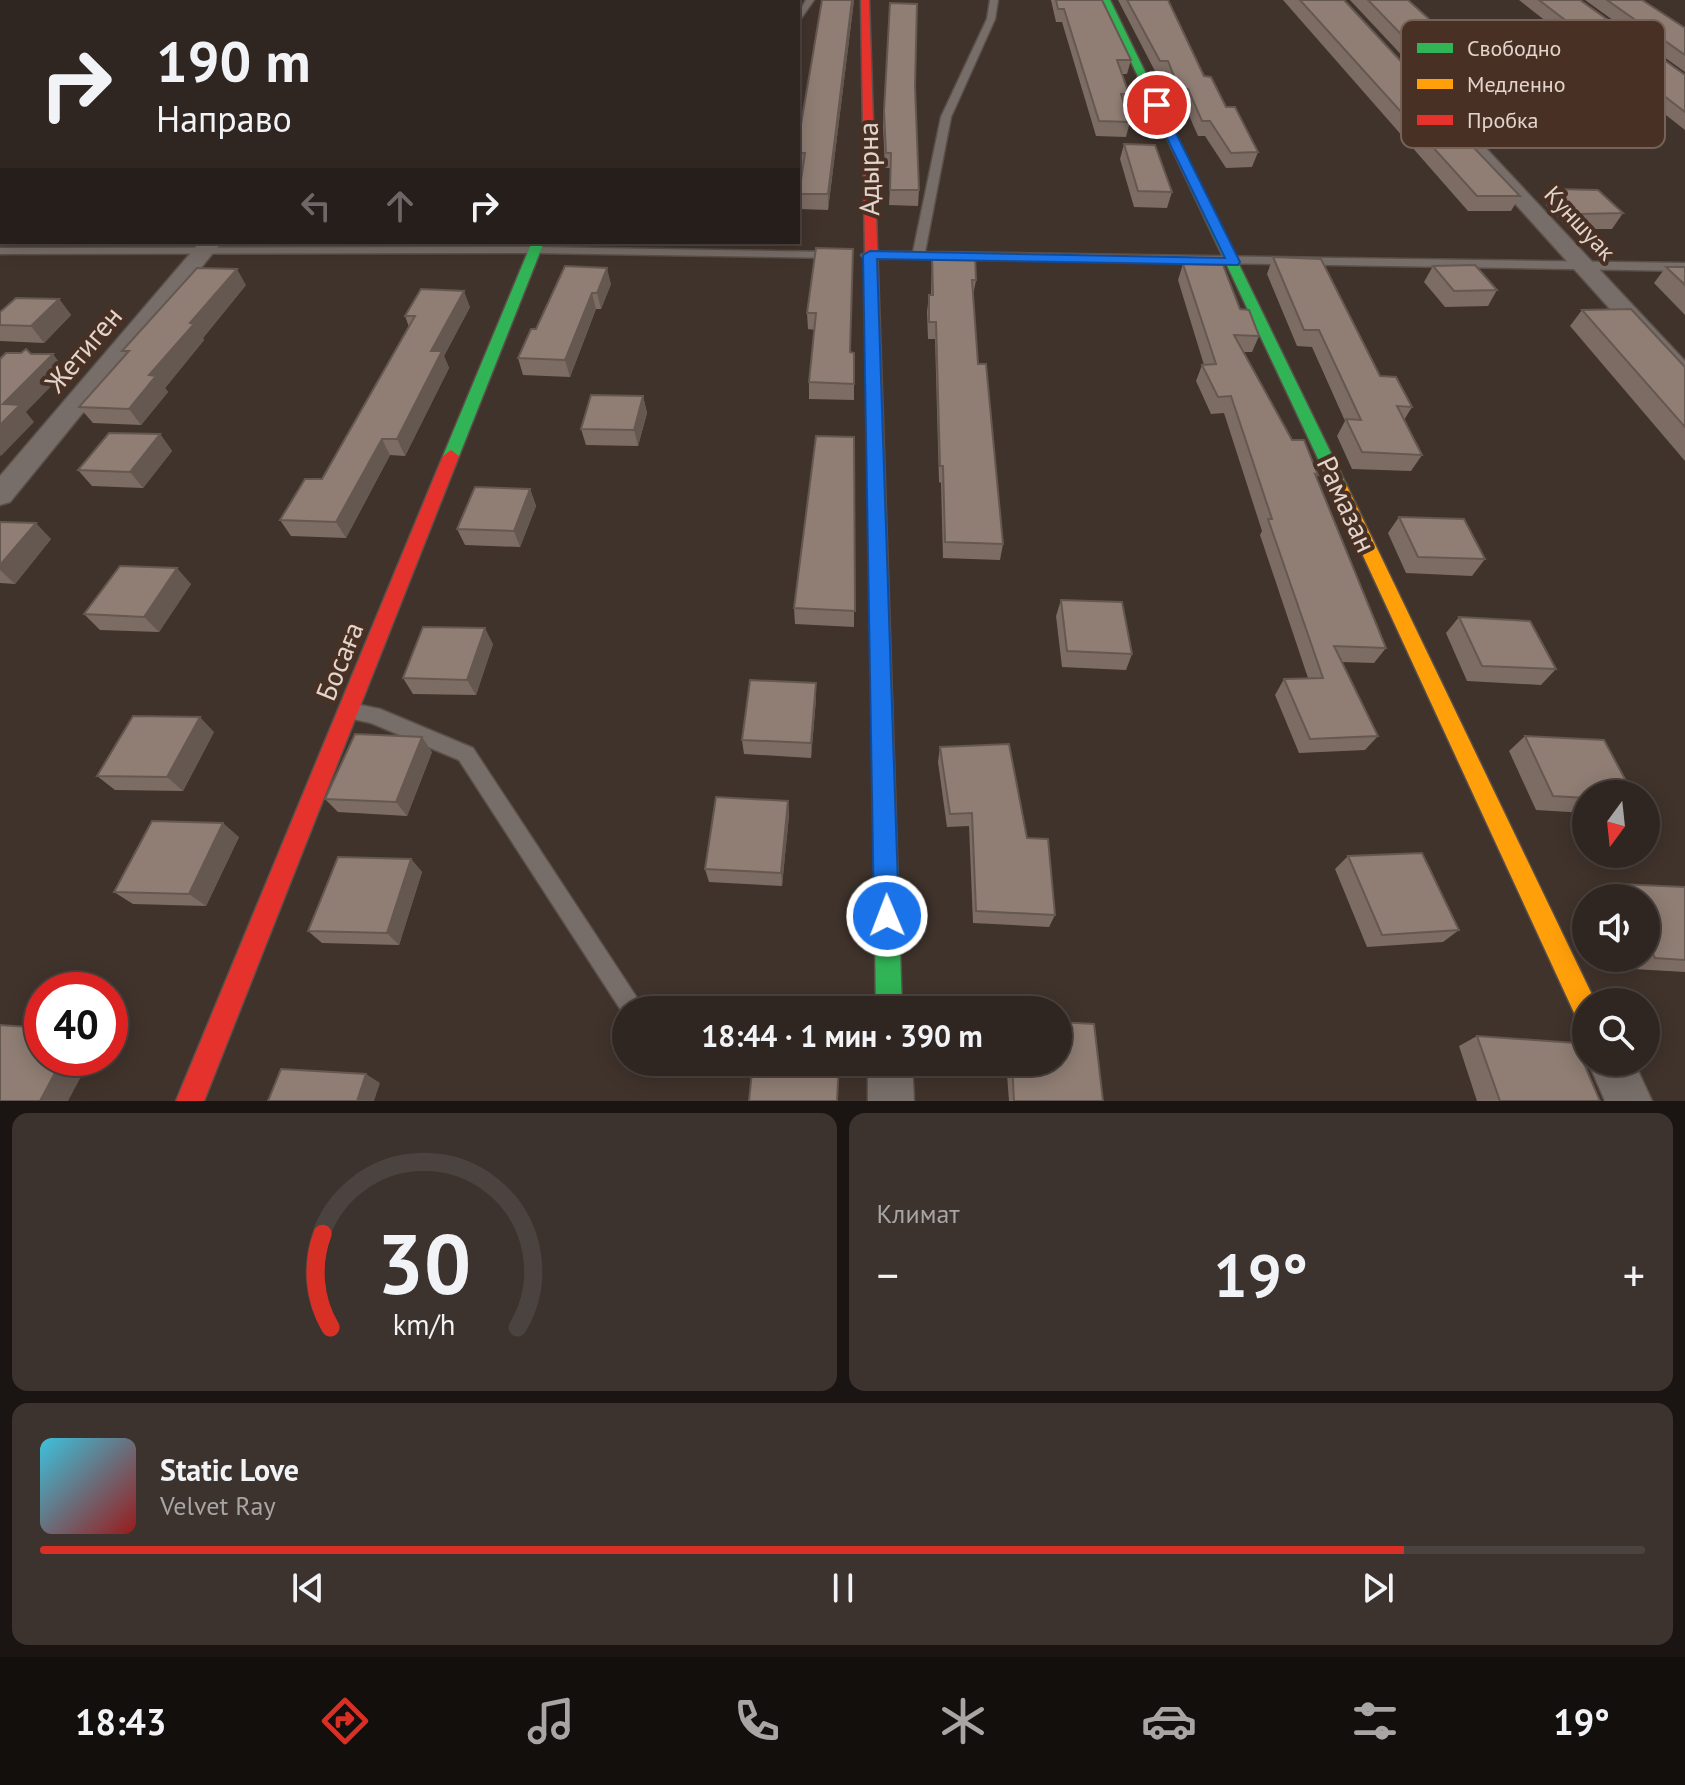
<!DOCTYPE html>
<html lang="ru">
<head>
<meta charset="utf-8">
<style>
  :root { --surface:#302621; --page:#3c322e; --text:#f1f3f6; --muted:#a8a5a5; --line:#4b433f; --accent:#d93025 }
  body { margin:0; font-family:"PT Sans",sans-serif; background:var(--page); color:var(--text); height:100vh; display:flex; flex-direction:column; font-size:30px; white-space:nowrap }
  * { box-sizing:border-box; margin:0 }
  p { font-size:26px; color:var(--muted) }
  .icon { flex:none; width:44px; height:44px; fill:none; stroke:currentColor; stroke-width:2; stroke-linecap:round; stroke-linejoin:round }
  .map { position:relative; height:1101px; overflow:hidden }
  .drawer { display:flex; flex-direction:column; gap:12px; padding:12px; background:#1a1512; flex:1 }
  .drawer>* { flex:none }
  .guide { position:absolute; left:0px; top:0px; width:800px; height:244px; box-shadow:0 4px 20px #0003,0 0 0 2px var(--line); background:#302621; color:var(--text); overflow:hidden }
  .needle { width:52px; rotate:195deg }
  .tools { position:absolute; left:1572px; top:780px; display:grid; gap:16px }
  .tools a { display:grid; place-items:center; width:88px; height:88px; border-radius:50%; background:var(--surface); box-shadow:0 4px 20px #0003,0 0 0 2px var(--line); font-size:40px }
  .speed { position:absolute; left:24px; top:972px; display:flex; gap:16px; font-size:40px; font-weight:700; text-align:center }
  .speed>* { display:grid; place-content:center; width:104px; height:104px; border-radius:50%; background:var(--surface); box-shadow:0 4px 20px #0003,0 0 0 2px var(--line); line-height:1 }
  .speed .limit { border:12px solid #d22; background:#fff; color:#111 }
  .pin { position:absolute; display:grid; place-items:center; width:68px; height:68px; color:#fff; margin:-34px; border:4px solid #fff; border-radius:50%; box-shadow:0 2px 8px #0007 }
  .me { position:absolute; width:88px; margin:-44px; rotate:359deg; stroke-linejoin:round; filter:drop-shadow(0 0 6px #0008) }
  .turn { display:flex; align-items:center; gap:28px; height:168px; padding:0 24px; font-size:36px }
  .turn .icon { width:104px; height:104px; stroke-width:2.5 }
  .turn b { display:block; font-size:56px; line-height:68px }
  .lanes { display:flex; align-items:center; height:76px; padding:0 24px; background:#0003; justify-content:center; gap:40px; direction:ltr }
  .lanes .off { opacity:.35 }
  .big { font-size:60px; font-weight:800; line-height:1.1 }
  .drawer .tile { flex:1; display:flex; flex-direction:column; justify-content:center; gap:12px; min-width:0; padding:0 28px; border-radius:16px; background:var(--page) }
  .drawer .dial { align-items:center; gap:0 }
  .dial svg { height:208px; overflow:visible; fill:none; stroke:var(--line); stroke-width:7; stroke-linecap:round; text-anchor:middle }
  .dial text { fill:var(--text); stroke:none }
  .song { display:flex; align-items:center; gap:24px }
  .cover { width:96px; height:96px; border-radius:12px; background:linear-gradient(135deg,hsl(190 70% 55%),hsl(0 70% 35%)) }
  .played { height:8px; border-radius:4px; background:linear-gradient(90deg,var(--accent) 85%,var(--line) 85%) }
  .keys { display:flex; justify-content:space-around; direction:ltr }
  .heat { display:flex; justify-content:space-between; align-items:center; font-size:44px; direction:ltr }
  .drawer .tiles { flex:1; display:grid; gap:12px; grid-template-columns:1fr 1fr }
  .tile:last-child { grid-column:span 2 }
  .trip { position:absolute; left:612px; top:996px; width:460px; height:80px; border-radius:40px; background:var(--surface); box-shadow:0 4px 20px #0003,0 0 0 2px var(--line); font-weight:800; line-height:80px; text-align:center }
  .tabs { display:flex; height:128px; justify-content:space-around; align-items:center; background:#130f0d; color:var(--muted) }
  .tabs .icon { width:56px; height:56px }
  .tabs .active { color:var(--accent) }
  .tabs b { font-size:36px; color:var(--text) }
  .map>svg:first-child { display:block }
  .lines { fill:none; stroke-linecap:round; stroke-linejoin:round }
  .lane-casing { stroke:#5b5049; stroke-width:3 }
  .street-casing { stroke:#5b5049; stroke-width:3 }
  .fast-casing { stroke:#5b5049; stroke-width:3 }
  .slow-casing { stroke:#5b5049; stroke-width:3 }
  .jam-casing { stroke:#5b5049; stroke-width:3 }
  .lane { fill:#786e69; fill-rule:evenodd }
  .street { fill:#786e69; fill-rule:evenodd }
  .fast { fill:#30b455; fill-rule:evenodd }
  .slow { fill:#ff9f0a; fill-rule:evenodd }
  .jam { fill:#e5322d; fill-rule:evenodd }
  .wall { fill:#7c6c64 }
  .shaded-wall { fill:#655851 }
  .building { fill:#907e74; stroke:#655851; stroke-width:2 }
  .route { fill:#1a73e8; stroke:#114b97; stroke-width:2 }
  .labels { text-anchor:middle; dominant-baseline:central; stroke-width:8; stroke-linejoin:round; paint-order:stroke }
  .far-street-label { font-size:24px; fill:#e3d4cc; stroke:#483124 }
  .street-label { font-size:28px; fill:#e3d4cc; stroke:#483124 }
  .key { fill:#483124; stroke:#766256; stroke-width:2 }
  .key-label { font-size:22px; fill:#e3d4cc }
</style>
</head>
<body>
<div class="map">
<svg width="1685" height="1101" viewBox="0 0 1685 1101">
  <rect width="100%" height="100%" fill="#40332c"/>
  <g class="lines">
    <defs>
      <path id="lane" d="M806,0H814L798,23V14Z
        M990,0H998L995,19L951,117L925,252L1685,263V271L863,257L861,255L867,252H913L941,117L987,19Z
        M2,97V104L0,105V98Z
        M534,247L835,252L841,255L835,258L534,253L0,254V248Z
        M351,703L380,709L473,748L645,1010H626V1018L459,760L371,723L344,717L342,711L344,705Z"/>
      <path id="street" d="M1432,96L1438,97L1685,361V384L1676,382L1426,105L1423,101L1426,97Z
        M200,242H222L10,502L0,505V476Z
        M868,1062H912L914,1101H868Z
        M1588,1062H1634L1652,1101H1605Z"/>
      <path id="fast" d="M1102,0H1110L1346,484L1344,488L1338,490L1330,484Z
        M532,242H544L459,456L451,462L445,460L443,456Z
        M879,569L886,571L888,576L902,1010H876L870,576L872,571Z"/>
      <path id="slow" d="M1338,478L1346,484L1595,1001L1586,1002V1023L1577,1019L1330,484Z"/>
      <path id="jam" d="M861,0H869L888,576L886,581H872L870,576Z
        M451,450L459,456L204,1101H176L443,456Z"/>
    </defs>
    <use href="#lane" class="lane-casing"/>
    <use href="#street" class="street-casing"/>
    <use href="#fast" class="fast-casing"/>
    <use href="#slow" class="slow-casing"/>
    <use href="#jam" class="jam-casing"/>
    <use href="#lane" class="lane"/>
    <use href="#street" class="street"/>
    <use href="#fast" class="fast"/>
    <use href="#slow" class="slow"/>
    <use href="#jam" class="jam"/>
  </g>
  <path class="wall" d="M854,0L828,210L799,209V194L803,168H798V142Z
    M1051,0H1102L1131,60L1127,74H1122L1129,94L1125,109L1130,122L1126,137L1096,136L1062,22H1056Z
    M1118,0H1168L1204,76L1258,152L1252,167L1226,168L1205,136H1198L1184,104H1175L1164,75H1157Z
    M1283,0H1344L1462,127L1460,132L1520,196L1511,211H1468Z
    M1350,0H1408L1504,87L1501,91L1540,126L1531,141L1483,142Z
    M1519,0H1580L1685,75V130Z
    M1585,0H1642L1685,28V72Z
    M890,3L915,86L919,190L918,206L889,205L891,168H885L883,126Z
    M1124,144L1172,192L1167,208L1134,207L1120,159Z
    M1555,189L1623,213L1612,229H1569L1546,205Z
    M816,248L850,352L854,353V400L809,399V382L815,330L808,329L807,313Z
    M932,254L976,280L973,296L978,364L1003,544L1000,560L943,558L941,483L939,482L935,339H928L927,312L929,295H931Z
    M1273,257L1380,376L1412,407L1404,420L1422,455L1411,471L1352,469L1337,436L1345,421L1312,347L1297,346L1267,274Z
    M1183,264L1240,309L1259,336L1252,352H1243L1292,440L1318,475L1316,478L1386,648L1374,663L1342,662L1378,736L1365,750L1299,753L1275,695L1284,679L1308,678L1260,535L1262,531L1224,413L1211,414L1196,381L1202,365H1204L1178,280Z
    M565,266L611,284L601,309H596L570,377L523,375L518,358L536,329Z
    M1433,266L1497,290L1488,306L1445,307L1424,282Z
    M1666,267H1685V315L1654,283Z
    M246,285L203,338L204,340L165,388L168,392L141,425L93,423L79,407L126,355L122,351Z
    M59,299L71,315L44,343L0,341V312Z
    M470,307L444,356L449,368L405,456L390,455L346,538L291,536L280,520L322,479L409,327L405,316Z
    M1582,310L1685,367V461L1570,326Z
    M643,396L647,413L638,446L586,445L581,429Z
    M160,434L172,451L143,488L92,486L78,470Z
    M854,437V627L795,624L794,608Z
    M530,489L536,506L520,547L465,545L457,529Z
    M1399,517L1485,559L1472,576L1406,573L1388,533Z
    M0,522L51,539L15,584L0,583Z
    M191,584L159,632L100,630L84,614Z
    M1061,600L1132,654L1126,670L1062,667L1056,616Z
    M1459,617L1556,669L1541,685L1467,681L1446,633Z
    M493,644L476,695L413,694L403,678Z
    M816,699L811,758L744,754L742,740Z
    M214,732L183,791L115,790L97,776Z
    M1525,736L1586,794V813L1536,810L1509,751Z
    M940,747L1027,838L1055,915L1049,927L973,923L969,826L947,827L938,762Z
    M432,752L407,816L338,812L325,799Z
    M788,801L789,815L782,886L709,882L705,869Z
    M239,837L206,906L133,904L114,892Z
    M1348,856L1459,930L1443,942L1367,947L1335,869Z
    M411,859L422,872L399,945L322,943L308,931Z
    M1618,884L1685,887V972L1633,969L1628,958H1646V898H1599L1598,896Z
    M1477,1036L1600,1101H1477L1459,1046Z
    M1006,1062H1058L1103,1101H1009Z"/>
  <path class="shaded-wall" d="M447,0H461L459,2H445Z
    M852,0H854L828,210V194Z
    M2,207V233L0,235V209Z
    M607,268L611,284L601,309L597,293Z
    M237,269L246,285L203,338L204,340L165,388L168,392L141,425L129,409L149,375L190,323Z
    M464,291L470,307L444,356L449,368L405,456L397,439L431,351Z
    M592,293L596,309L570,377L565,360Z
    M59,299L71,315L44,343L31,326Z
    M53,354L66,371L26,412L34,422L1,456L0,455V425L3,404Z
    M643,396L647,413L638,446L634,430Z
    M160,434L172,451L143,488L130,472Z
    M382,439L390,455L346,538L336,522Z
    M530,489L536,506L520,547L514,531Z
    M36,523L51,539L15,584L0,570V565Z
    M177,568L191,584L159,632L144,617Z
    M485,628L493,644L476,695L467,680Z
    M816,683V699L811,758V743Z
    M200,717L214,732L183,791L167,777Z
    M422,737L432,752L407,816L396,802Z
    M788,801L789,815L782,886L781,873Z
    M223,823L239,837L206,906L189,894Z
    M411,859L422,872L399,945L387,933Z
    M63,1058H91L68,1101H40Z
    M366,1074L380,1083L374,1101H357Z"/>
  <path class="building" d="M338,0H447L445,2H336Z
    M578,0H682L681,2H576Z
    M822,0H852L828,194H799L805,153H798V142Z
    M1056,0H1102L1131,60H1117L1129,94H1121L1130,122L1099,121L1064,9H1058Z
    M1127,0H1168L1204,76L1211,77L1226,107H1235L1258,152L1231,153L1210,121H1202L1188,89H1179L1168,61H1160Z
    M1300,0H1344L1462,127H1454L1520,196H1477Z
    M1368,0H1408L1504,87H1497L1540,126L1491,127Z
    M1539,0H1580L1685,75V112Z
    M1607,0H1642L1685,28V55Z
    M890,3L917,4L915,86L919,190H890L891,153H886L884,111Z
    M1124,144L1155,145L1172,192L1138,191Z
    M2,174V207L0,209V176Z
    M1555,189L1598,190L1623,213L1579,214Z
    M816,248L853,249L850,352L854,353V384L809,382L816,313H807Z
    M932,254L975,255L976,280H972L978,364H986L1003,544L945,542L943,466H940L936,322H929V295H933Z
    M1273,257L1321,259L1380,376L1396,377L1412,407L1397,406L1422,455L1362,452L1346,419L1361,420L1319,330H1304Z
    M1183,264L1223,265L1240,309L1249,310L1259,336L1234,335L1292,440H1304L1318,475L1315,474L1386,648L1334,646L1378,736L1310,739L1284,679L1323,678L1268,519H1272L1231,396L1218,397L1202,365L1216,364Z
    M1475,265L1497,290L1454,291L1433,266Z
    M565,266L607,268L597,293H592L565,360L518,358L531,329H536Z
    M1666,267H1685V285Z
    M197,268L237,269L190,323L194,324L149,375L156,376L129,409L79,407L129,351H122Z
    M421,289L464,291L431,351H442L397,439H382L336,522L280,520L305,479H322L415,316H405Z
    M16,298L59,299L31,326L0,325V312Z
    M1631,309L1685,367V427L1582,310Z
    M26,349L31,354H53L3,404L20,405L0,425V359L6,353H21Z
    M591,395L643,396L634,430L581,429Z
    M109,433L160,434L130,472L78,470Z
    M816,436L854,437L855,611L794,608Z
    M475,487L530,489L514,531L457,529Z
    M1399,517L1464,519L1485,559L1418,557Z
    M0,522L36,523L0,565Z
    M120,566L177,568L144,617L84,614Z
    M1061,600L1122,602L1132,654L1067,651Z
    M1459,617L1530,621L1556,669L1482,666Z
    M423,627L485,628L467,680L403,678Z
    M750,680L816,683L811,743L742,740Z
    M133,716L200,717L167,777L97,776Z
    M355,734L422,737L396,802L325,799Z
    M1525,736L1604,740L1633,794H1586V798L1553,796Z
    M1009,744L1027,838L1048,839L1055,915L976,911L972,813L950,814L940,747Z
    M716,797L788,801L781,873L705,869Z
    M152,821L223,823L189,894L114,892Z
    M1422,853L1459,930L1382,935L1348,856Z
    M338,857L411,859L387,933L308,931Z
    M1618,884L1685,887V960L1655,958L1646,940V898H1625Z
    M1058,1022L1094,1024L1103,1101H1014L1012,1062H1058Z
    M0,1025L42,1028V1058H63L40,1101H0Z
    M1477,1036L1575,1043L1600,1101H1500Z
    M753,1062H839L837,1101H749Z
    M281,1069L366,1074L357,1101H268Z"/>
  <path class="route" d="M1157,102L1162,105L1240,262L1238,265L877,259L899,916L895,924L887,928L878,924L874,916L863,255L870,251L1225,258L1151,105Z"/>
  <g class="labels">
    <g class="far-street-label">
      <text transform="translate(1580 223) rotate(47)">Куншуак</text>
    </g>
    <g class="street-label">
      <text transform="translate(868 169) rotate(-91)">Адырна</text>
      <text transform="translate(83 349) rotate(-50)">Жетиген</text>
      <text transform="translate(1347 504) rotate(65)">Рамазан</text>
      <text transform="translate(339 661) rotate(-68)">Босаға</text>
    </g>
  </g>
  <rect x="1401" y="20" width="264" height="128" rx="12" class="key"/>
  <rect x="1417" y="43" width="36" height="10" fill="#30b455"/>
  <rect x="1417" y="79" width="36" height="10" fill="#ff9f0a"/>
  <rect x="1417" y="115" width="36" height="10" fill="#e5322d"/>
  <g class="key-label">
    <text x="1467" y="56">Свободно</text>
    <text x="1467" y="92">Медленно</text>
    <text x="1467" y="128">Пробка</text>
  </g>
</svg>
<div class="tools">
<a><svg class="needle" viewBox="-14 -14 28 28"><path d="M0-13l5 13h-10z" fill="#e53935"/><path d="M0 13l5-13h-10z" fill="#a8a5a5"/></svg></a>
<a><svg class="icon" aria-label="sound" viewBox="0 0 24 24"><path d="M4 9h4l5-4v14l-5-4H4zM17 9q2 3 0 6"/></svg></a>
<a><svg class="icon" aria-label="search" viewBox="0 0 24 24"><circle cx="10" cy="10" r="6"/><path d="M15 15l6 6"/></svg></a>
</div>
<div class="speed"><div class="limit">40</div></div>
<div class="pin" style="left:1157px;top:105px;background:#d93025"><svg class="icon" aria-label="arrive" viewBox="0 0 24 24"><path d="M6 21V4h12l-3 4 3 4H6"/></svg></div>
<svg class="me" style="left:887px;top:916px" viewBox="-20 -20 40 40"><circle r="17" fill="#1a73e8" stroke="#fff" stroke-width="3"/><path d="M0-11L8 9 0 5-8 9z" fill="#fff"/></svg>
<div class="trip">18:44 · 1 мин · 390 m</div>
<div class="guide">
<div class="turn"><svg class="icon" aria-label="right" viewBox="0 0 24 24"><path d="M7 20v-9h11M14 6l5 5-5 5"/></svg><div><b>190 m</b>Направо</div></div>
<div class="lanes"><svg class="icon off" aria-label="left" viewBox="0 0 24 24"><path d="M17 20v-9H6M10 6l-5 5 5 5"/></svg><svg class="icon off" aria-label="ahead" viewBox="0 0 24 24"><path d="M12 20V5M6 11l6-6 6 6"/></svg><svg class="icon" aria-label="right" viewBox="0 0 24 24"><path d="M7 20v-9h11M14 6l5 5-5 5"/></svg></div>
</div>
</div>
<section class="drawer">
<div class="tiles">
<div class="tile dial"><svg viewBox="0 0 100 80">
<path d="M14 69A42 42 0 1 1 86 69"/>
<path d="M14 69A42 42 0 0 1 11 33" stroke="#d93025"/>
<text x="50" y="56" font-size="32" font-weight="700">30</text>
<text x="50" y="72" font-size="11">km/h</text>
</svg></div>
<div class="tile"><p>Климат</p>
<div class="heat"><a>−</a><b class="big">19°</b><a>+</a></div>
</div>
<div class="tile">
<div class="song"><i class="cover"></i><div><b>Static Love</b><p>Velvet Ray</p></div></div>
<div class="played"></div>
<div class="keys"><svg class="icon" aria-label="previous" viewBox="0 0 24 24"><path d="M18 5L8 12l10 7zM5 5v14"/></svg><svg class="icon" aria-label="pause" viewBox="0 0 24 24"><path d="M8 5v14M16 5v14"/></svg><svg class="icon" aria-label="next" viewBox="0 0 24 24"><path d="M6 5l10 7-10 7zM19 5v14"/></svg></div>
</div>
</div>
</section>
<nav class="tabs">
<b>18:43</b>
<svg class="icon active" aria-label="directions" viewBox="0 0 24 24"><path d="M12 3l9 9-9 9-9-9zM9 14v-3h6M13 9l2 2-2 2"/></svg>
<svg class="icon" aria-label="music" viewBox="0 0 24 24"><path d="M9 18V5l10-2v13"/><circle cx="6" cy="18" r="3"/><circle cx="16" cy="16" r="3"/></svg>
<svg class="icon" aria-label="phone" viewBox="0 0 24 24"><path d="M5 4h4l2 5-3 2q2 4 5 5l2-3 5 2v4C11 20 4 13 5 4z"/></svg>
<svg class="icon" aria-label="climate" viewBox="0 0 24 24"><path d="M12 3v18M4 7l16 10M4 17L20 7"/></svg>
<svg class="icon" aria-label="car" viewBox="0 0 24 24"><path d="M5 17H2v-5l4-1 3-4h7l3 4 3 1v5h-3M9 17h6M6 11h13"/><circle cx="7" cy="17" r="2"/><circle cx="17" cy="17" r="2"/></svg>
<svg class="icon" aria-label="filters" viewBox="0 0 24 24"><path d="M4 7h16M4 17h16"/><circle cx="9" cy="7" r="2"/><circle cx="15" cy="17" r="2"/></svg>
<b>19°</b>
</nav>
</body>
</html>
